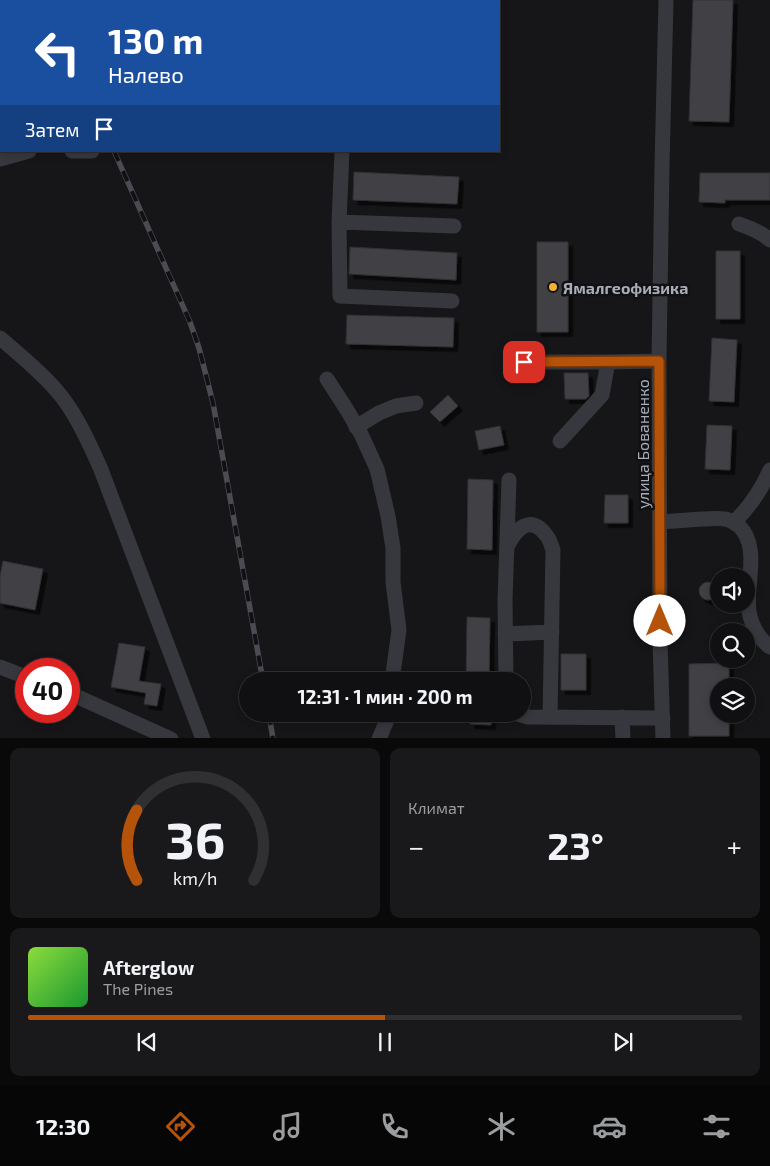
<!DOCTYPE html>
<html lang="ru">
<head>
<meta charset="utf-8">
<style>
  :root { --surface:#101012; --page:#19191b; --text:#f1f3f6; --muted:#9c9d9f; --line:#303032; --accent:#b45309 }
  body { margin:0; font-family:"Exo 2",sans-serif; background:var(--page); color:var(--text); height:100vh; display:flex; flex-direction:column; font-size:19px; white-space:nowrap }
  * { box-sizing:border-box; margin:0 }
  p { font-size:16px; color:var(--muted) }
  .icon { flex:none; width:28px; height:28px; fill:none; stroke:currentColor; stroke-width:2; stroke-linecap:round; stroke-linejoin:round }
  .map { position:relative; height:738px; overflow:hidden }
  .panel { display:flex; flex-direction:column; gap:10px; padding:10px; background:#09090a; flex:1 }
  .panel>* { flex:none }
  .top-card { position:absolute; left:0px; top:0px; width:500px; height:152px; box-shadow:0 2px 8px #0003,0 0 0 1px var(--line); background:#1a4fa0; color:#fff; overflow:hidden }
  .controls { position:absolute; left:710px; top:568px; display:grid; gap:10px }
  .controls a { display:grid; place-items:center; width:45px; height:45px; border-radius:50%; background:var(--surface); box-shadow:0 2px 8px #0003,0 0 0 1px var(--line); font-size:25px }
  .speed { position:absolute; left:15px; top:658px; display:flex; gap:10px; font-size:25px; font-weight:700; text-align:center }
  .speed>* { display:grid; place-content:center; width:65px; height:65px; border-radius:50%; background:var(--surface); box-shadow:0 2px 8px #0003,0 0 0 1px var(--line); line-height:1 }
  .speed .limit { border:8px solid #d22; background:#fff; color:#111 }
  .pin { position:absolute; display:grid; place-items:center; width:42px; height:42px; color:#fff; margin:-21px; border-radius:10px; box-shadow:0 2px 8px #0006 }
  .me { position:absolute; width:55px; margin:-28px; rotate:0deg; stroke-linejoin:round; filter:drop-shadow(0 0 4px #0008) }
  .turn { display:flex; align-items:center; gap:18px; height:105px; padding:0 25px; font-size:22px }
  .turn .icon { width:65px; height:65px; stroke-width:2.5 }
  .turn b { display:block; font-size:35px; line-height:42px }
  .then { display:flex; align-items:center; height:48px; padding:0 25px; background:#0003; gap:10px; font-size:19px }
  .big { font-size:38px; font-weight:700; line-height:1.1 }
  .panel .card { flex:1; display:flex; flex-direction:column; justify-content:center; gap:8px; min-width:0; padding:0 18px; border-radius:10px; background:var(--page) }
  .panel .dial { align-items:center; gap:0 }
  .dial svg { height:130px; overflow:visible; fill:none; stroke:var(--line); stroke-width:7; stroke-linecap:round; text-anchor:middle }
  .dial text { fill:var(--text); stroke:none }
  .song { display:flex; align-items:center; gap:15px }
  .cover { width:60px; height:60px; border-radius:8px; background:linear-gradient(135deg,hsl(90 70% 55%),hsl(130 70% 35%)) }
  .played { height:5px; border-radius:2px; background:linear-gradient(90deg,var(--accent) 50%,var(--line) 50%) }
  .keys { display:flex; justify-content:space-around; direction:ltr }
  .heat { display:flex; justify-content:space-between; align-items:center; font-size:28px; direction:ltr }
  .panel .tiles { flex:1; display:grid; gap:10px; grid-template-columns:1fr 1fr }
  .card:last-child { grid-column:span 2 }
  .trip { position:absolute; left:239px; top:672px; width:292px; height:50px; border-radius:25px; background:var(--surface); box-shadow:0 2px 8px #0003,0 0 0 1px var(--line); font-weight:700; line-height:50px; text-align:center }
  .tab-bar { display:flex; height:80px; justify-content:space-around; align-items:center; background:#060607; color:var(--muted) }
  .tab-bar .icon { width:35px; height:35px }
  .tab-bar .selected { color:var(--accent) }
  .tab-bar b { font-size:22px; color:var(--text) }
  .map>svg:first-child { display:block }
  .building { fill:#404145; stroke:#303034; filter:url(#shadow) }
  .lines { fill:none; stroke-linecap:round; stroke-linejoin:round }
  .minor { stroke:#37383d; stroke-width:15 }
  .rail-casing { stroke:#4a4c52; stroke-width:5.5 }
  .rail { stroke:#111113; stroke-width:4; stroke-dasharray:11; stroke-linecap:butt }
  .route-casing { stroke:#753606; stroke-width:12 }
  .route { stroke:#b45309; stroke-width:9 }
  .poi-dot { fill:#f2b134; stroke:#111113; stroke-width:2 }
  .labels { text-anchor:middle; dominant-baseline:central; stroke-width:5; stroke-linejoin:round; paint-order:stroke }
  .poi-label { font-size:16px; font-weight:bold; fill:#a8adb8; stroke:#111113; text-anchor:start }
  .street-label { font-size:16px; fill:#a8adb8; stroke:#111113 }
</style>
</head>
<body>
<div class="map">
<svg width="770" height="739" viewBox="0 0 770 739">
  <defs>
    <filter id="shadow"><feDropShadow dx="4.5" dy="4.5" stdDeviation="0" flood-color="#0009"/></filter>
  </defs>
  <rect width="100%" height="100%" fill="#161618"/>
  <path class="building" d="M693,0H733L729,122L689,121Z
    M354,172L459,177L457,204L353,200Z
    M700,173H770V200H725V203L699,202Z
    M537,242H568V332H537Z
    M350,247L457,253L456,280L349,274Z
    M716,251H740V319H716Z
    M347,315L454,318L453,347L346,344Z
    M712,338L737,340L734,402L709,401Z
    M564,373H588L589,396L586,399H565Z
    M448,395L458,406L440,422L430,412Z
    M707,425L732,426L730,470L705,469Z
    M500,426L504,445L479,450L475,431Z
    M468,479L493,480L492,550L467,549Z
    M605,495H628V523H604Z
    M3,561L43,569L35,610L0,603V576Z
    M699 591a9 9 0 1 1 18 0a9 9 0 1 1-18 0Z
    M467,617L490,618L489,681H466Z
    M119,643L145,647L139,681L161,684L157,706L144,704L146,693L111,687Z
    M561,654H586V690H561Z
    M729,663V686H719V714H729V736H689V664Z
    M470,714H491V725L470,724Z"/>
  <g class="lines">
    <path class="minor" d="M369,0V1
      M243,1V0
      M72,151H92
      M342,151L339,222L340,296L452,301
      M0,159L29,151
      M339,222L454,226
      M739,224C751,228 761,232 770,240
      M0,338C20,355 40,371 57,391C76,413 88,441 100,467L203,739
      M524,362H608
      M327,379L347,410L361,434L377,469L388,516L393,548V582L399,630L392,681
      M356,427L379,413L396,406L416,403
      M560,441L602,395L608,362L659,361
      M660,522C674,521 688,520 702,519C710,519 718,518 725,519C731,520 735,523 739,526C761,547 745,585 749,612C752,626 759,639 770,647
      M734,522C750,507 761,490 770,470
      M507,547C515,530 530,513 546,535C550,539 551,545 553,550L550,717
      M505,634L552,632
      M0,667L26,677
      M506,681L505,601L509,480
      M69,693L171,739
      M518,714L528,717L663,718
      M622,717L623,739
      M379,739L387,720V714
      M663,739L660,641L659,361L662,166L666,0"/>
    <defs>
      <path id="rail" d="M47,0L48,1
        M114,151L190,322L199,348L213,403L263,681
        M269,714L273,739"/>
    </defs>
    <use href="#rail" class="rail-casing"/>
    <use href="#rail" class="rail"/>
  </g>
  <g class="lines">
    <defs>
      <path id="route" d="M524,362L659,361L660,621"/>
    </defs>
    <use href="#route" class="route-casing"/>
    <use href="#route" class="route"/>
  </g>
  <circle class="poi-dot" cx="553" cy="287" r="5"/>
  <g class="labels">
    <g class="poi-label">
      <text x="563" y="287">Ямалгеофизика</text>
    </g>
    <g class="street-label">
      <text transform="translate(642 444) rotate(-90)">улица Бованенко</text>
    </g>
  </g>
</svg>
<div class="controls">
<a><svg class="icon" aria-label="sound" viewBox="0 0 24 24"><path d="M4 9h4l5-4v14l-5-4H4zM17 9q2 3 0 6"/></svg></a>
<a><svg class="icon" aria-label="search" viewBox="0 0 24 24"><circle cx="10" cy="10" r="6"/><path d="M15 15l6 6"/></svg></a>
<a><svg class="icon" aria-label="layers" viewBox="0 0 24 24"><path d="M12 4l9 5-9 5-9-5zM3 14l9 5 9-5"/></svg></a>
</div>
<div class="speed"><div class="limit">40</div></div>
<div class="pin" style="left:524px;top:362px;background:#d93025"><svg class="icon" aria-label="arrive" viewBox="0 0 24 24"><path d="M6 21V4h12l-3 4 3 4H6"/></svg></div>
<svg class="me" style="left:660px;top:621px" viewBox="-20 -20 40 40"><circle r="19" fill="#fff"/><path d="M0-13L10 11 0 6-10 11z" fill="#b45309"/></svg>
<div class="trip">12:31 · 1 мин · 200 m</div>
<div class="top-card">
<div class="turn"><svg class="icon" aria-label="left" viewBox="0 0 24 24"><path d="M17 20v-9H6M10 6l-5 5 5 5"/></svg><div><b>130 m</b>Налево</div></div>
<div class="then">Затем<svg class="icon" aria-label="arrive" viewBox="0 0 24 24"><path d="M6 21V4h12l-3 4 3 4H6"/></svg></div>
</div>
</div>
<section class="panel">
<div class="tiles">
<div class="card dial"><svg viewBox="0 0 100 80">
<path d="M14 69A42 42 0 1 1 86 69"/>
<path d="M14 69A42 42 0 0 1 14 26" stroke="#b45309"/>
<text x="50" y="56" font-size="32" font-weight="700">36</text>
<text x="50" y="72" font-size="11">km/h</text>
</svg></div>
<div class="card"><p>Климат</p>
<div class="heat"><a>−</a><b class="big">23°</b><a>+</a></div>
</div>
<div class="card">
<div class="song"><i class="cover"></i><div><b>Afterglow</b><p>The Pines</p></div></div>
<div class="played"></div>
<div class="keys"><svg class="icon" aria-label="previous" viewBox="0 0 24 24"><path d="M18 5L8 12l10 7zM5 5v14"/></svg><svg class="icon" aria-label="pause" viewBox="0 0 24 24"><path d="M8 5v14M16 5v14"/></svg><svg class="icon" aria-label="next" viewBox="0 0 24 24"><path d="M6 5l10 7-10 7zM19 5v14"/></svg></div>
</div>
</div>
</section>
<nav class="tab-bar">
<b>12:30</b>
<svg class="icon selected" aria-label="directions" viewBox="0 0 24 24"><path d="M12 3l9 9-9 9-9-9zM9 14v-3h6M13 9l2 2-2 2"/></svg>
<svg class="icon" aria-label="music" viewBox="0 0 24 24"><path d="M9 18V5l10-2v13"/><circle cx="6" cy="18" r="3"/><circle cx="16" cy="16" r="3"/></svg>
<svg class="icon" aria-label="phone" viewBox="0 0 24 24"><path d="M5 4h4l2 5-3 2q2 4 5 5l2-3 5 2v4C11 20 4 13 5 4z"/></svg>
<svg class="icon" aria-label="climate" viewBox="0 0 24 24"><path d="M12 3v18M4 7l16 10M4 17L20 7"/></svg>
<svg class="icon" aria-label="car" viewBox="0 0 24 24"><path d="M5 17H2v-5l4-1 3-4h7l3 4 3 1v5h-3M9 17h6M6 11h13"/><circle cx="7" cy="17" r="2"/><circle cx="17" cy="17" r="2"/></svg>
<svg class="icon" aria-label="filters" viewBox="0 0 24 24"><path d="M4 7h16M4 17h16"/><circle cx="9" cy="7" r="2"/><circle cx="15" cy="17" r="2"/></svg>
</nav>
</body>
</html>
